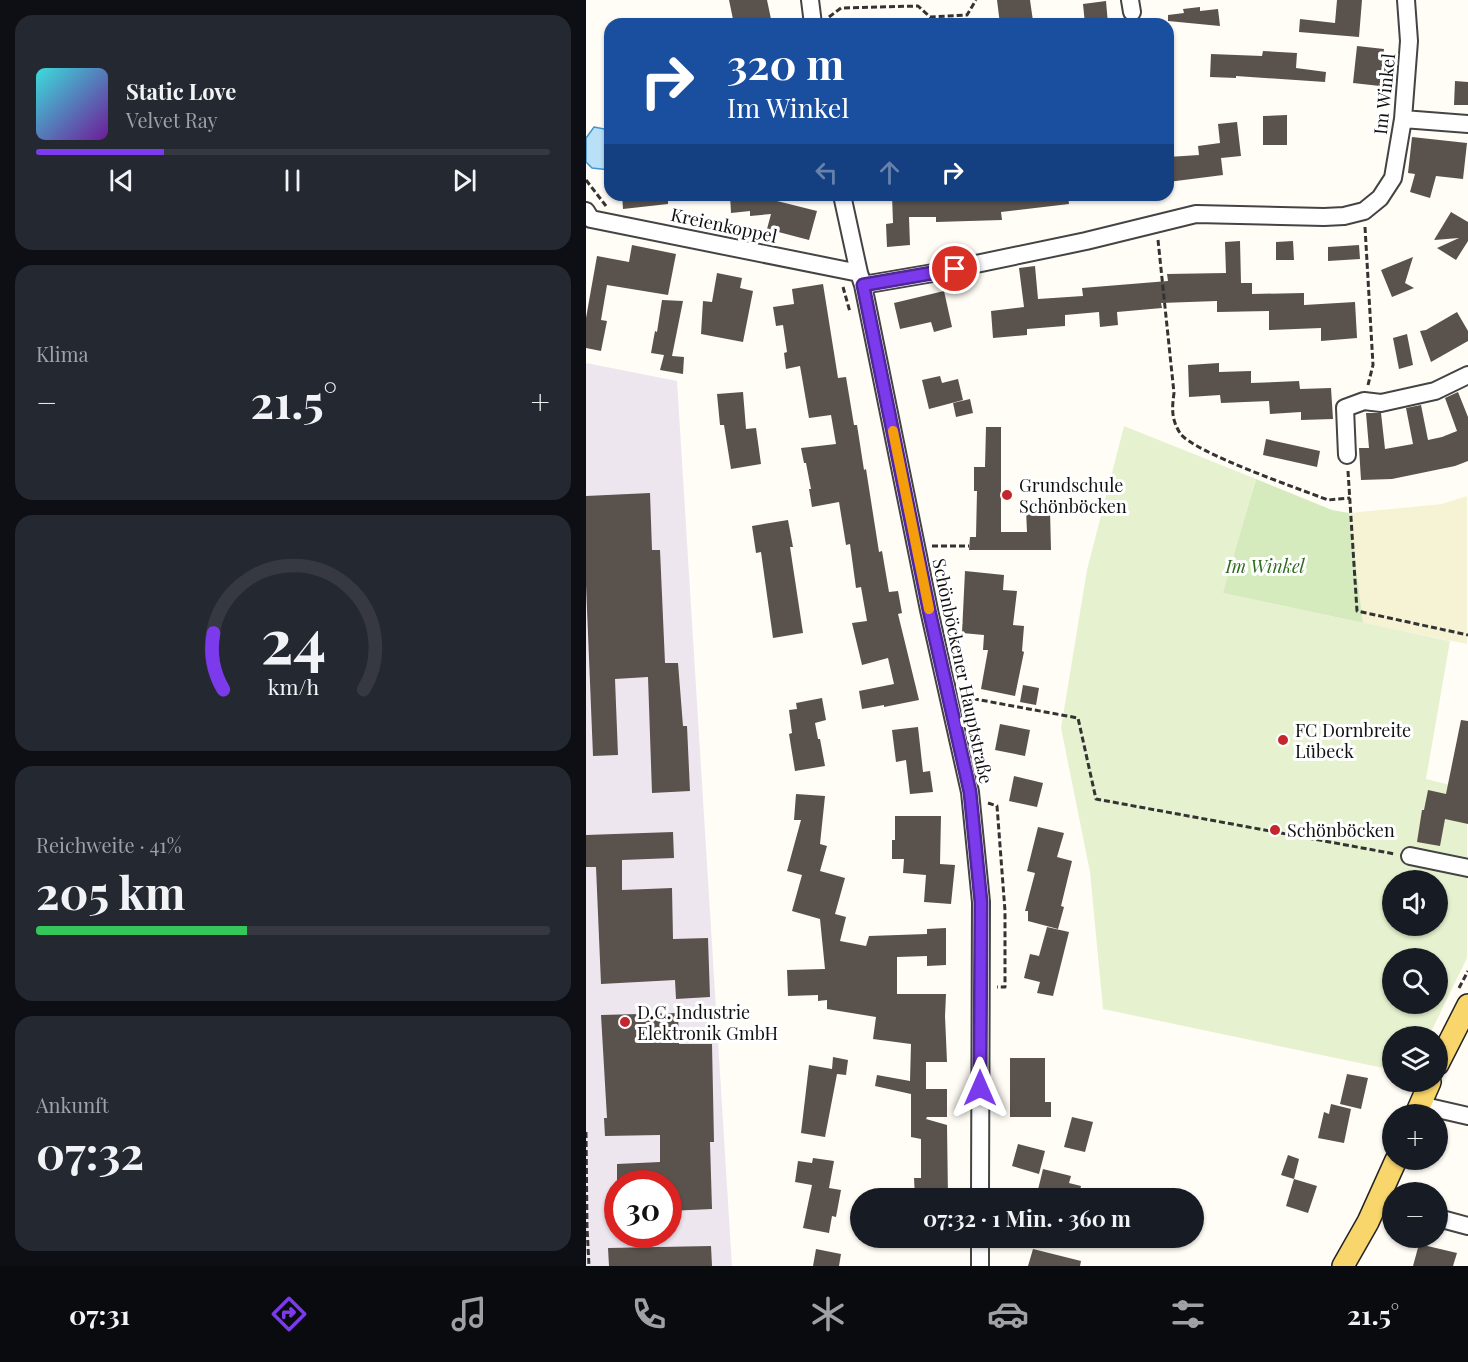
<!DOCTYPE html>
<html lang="de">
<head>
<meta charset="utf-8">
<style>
  :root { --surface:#171b24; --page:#242831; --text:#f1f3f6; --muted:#9ea1a6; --line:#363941; --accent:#7c3aed }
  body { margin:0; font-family:"Playfair Display",serif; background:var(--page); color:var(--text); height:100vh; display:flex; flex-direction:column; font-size:22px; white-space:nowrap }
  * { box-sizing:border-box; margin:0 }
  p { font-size:20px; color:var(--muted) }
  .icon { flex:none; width:33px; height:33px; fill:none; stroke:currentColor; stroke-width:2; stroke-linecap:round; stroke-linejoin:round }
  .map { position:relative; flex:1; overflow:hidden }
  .sheet { display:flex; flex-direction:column; gap:15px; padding:15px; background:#0d0f14; width:586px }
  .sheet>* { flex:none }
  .banner { position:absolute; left:18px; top:18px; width:570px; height:183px; border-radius:18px; box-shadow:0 2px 4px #0004; background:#1a4fa0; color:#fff; overflow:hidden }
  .buttons { position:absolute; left:796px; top:870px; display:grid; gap:12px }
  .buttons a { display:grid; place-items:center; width:66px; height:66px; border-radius:50%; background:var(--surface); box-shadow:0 2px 4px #0004; font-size:30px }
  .speed { position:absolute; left:18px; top:1170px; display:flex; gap:12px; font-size:30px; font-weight:700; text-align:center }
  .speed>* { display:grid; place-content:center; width:78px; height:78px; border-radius:50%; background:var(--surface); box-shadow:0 2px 4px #0004; line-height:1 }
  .speed .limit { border:9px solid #d22; background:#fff; color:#111 }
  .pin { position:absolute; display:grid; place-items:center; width:51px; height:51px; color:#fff; margin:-26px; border:3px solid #fff; border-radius:50%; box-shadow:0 2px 6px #0007 }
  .me { position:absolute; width:66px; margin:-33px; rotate:0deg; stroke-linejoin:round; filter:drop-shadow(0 0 4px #0008) }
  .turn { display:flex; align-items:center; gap:21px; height:126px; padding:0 24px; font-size:27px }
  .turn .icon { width:78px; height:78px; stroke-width:2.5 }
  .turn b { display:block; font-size:42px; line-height:51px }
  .lanes { display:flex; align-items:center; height:57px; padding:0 24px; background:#0003; justify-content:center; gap:30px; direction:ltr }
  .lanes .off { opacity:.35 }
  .big { font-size:45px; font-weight:700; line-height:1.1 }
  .sheet .card { flex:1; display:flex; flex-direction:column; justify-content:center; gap:9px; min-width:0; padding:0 21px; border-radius:18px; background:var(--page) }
  .sheet .dial { align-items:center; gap:0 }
  .dial svg { height:156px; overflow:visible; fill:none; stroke:var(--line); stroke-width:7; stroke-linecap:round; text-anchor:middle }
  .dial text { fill:var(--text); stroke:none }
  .song { display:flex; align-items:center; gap:18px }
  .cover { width:72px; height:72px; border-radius:9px; background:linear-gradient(135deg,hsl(180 70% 55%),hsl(280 70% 35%)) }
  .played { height:6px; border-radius:3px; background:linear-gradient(90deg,var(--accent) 25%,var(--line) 25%) }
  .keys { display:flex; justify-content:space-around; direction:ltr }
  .heat { display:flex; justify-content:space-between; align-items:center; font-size:33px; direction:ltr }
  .charge { height:9px; border-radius:4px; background:linear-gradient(90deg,#34c759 41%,var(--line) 0) }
  .trip { position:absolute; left:264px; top:1188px; width:354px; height:60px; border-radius:30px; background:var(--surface); box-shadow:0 2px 4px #0004; font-weight:700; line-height:60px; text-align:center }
  .menu { display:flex; height:96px; justify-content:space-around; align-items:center; background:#090b0e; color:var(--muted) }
  .menu .icon { width:42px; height:42px }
  .menu .on { color:var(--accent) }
  .menu b { font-size:27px; color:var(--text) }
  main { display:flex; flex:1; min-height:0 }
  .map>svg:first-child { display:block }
  .industrial { fill:#eee6ef; fill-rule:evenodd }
  .farmland { fill:#f6f3d4 }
  .green { fill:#d5ebbd }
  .pitch { fill:#e6f2cf; fill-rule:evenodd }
  .water { fill:#b9e0f7; stroke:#3f96cf; stroke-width:1.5 }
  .building { fill:#5a524d }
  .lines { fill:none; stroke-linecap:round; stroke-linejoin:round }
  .minor-casing { stroke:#444; stroke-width:20 }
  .major-casing { stroke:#222; stroke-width:24 }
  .path { stroke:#333; stroke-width:3; stroke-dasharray:6 3; stroke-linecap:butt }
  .minor { stroke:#fff; stroke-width:16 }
  .major { stroke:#f9d66b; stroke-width:21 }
  .route-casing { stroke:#51269a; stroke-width:15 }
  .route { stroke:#7c3aed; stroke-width:10 }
  .slow { stroke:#f59e0b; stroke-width:10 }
  .poi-dot { fill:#c4262e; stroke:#fff; stroke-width:2 }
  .labels { text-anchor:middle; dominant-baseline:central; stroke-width:6; stroke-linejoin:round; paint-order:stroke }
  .street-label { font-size:18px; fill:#111; stroke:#fff }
  .poi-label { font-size:18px; fill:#111; stroke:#fff; text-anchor:start }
  .park-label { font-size:18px; font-style:italic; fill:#2f6b1f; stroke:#fff }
</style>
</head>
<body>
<main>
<section class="sheet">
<div class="card">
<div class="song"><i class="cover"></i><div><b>Static Love</b><p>Velvet Ray</p></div></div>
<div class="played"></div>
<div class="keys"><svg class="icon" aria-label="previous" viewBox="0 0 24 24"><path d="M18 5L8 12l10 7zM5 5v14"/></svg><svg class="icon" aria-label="pause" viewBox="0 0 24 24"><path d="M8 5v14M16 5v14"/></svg><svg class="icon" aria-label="next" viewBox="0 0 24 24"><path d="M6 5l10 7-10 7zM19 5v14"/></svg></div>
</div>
<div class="card"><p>Klima</p>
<div class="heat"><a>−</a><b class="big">21.5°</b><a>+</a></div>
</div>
<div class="card dial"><svg viewBox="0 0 100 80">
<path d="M14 69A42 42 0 1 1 86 69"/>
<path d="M14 69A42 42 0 0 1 9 40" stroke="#7c3aed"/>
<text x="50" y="56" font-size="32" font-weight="700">24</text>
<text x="50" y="72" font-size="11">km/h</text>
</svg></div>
<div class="card"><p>Reichweite · 41%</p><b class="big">205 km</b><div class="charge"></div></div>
<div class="card"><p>Ankunft</p><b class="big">07:32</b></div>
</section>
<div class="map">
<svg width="882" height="1266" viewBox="0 0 882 1266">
  <rect width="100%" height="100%" fill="#fffdf5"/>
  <path class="industrial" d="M0,363L91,381L146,1266H0ZM32,1184H82V1234H32Z"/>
  <path class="farmland" d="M881,496V644L777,623L763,513L856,504Z"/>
  <path class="green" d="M670,479L746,510L763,513L777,623L636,593Z"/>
  <path class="pitch" d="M538,426L670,479L637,593L864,641L840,779L881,789V958L843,1036H807V1070L517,1009L504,872L475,728L501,570ZM807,880H852V926H807ZM807,958H852V1004H807Z"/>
  <path class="water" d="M8,127L24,130V170L6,168L0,162V138Z"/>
  <path class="building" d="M143,0H181L185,19L148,24Z
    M411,0H444L447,21L414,24Z
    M751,0H776L773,37L713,32L714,19L749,23Z
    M520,1L522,24H499L497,4Z
    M614,7V11L632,9L634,26L582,21V15L598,13L597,9Z
    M771,46L798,49L794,86L767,83Z
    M677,51L711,53L710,68L740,72L739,82L650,76V78L624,77L625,54L676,56Z
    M869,81L882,82V105H868Z
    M701,115V145H677V116Z
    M651,122L655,156L635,158L637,175L582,182V157L613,155L612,146L634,143L632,124Z
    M826,137L881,143L877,179L850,176L844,198L824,192L829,174L822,173Z
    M36,195H82V204L37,209Z
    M144,195H191V201L231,211L223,240L181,229L185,214L164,216V211L145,213Z
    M306,195H482L483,204L415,212L416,220L350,222V217H323L324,245L301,247L300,224L307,223Z
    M865,212L882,222V241L870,260L851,248L873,238L848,240Z
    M654,241L655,283H666V294L718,293V305L769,302L771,338L735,341V328L683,330V311L631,312V301L575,303L576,308L531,312L532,325L514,327L513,312L479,315V326L441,329V335L407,338L405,311L438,307L433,268L449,266L452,299L497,296L496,288L582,281L581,274L640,273L639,242Z
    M707,241L708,260H690V242Z
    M46,245L90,254L82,295L21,285L15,320L21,321L15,351L0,348V318L11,256L43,262Z
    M773,245L774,259L742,261V247Z
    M827,257L819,283L828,288L806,297L795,270Z
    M131,273L156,278L154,288L167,291L157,342L115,334L117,301L126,302Z
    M237,284L252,378L260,377L268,425H271L278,470L280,469L293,552L296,551L303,592L312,591L316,613L312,614L333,700L298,707V705L276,709L273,691L308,684L302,658L276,665L266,623L281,621L275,587L270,588L264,544L260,545L253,502L226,507L223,489H225L220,463H218L215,448L250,444L245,415L223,418L214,366L200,369L198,353L201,352L197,325L190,326L187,307L208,304L206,289Z
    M358,291L366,327L348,332L345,322L314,329L308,303Z
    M76,300L97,301L86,356L98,357L97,374L74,370L78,355L65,353L69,331L71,332Z
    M871,312L882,331V341L845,362L834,331L840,330Z
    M821,334L827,365L813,369L807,338Z
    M633,363V372L665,371V383L713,381L714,389L745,388L747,419L715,420V412L684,414L683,401L635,403L634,395L603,397L602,365Z
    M354,376L356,383L372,379L377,400L343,409L336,380Z
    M157,392L160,429L170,428L175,464L145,469L138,425H134L131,394Z
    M872,392L882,417V461L869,466L806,479L775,480L773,448H783L780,413H795L799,449L827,444L820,408L835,405L842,440L856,437L871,431L859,398Z
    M384,399L387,413L370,417L367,403Z
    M400,427H415V532H441L440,510H464L465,550H383L384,537H390L391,491H388V467H399Z
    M680,439L734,451L731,467L677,455Z
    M64,493L66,550H74L79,663H92L97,726H101L104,791L66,793L62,677L29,679L32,755L7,756L0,585V496Z
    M202,520L207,547H204L217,633L187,638L175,552L170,553L166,526Z
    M379,571L418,575L417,590L431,591L427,625L438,626L436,651L438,652L429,696L395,689L402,650H397L398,635L376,633Z
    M437,685L453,688L450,705L434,702Z
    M236,698L240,720L229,723L232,739H234L239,766L209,771L203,734L206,733L203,710L211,709L210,703Z
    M875,720L882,721V824L859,819L854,846L831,842L836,810H838L842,790L860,794Z
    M414,724L444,730L439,756L409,750Z
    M332,727L337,772L344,771L347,792L324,794L320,760L310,762L306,730Z
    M428,776L457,783L451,807L423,801Z
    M210,794L239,796L234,844L241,846L234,871L259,878L249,914L260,917L254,941L280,946L283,936L341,934V929L360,928V965L341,966V956L311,957V994H360L359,1016L361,1062H340V1089H361V1117H341L340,1119L361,1125L362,1198H329L328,1178H335V1139L325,1137V1094L289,1086L291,1075L324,1081L325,1044L287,1039L290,1017L241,1009V1000L232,1001V995L202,996L201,970L239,969L234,919L206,911L216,875L201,871L215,820H208Z
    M309,816H355L354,864L369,865L365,904L338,902L340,875L317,873L318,859H306V840H309Z
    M452,827L478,833L471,857L486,861L475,906L478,907L472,929L442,921V911H439L449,873L441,871Z
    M87,832L88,858L36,860V890L86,888L87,939L122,938L124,997L90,999L89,980L15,984L10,867H0V835Z
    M461,927L483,932L467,996L451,993L454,982L438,978L444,954L453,956Z
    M92,1013L93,1044H126L128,1142H124L126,1209L82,1211V1184H31V1164L74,1162V1135L19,1136L18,1118H21L15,1015Z
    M247,1057L262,1060L260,1075L251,1074L239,1137L215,1133L223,1065L246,1069Z
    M424,1058H459V1102H465V1117H424Z
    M761,1074L782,1078L775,1109L754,1104Z
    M745,1104L765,1109L758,1143L732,1138L738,1112L743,1114Z
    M486,1117L507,1122L499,1152L478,1147Z
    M432,1144L459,1151L453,1174L426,1166Z
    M702,1155L713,1159L708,1179L695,1175Z
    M227,1158L248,1161L243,1188L255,1190L250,1217L246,1216L243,1233L217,1228L226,1185L209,1182L212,1161L226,1163Z
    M457,1169L485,1176L483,1183L495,1186L492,1198H450Z
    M708,1179L731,1186L722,1213L700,1206Z
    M833,1244L871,1253L867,1266H827Z
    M125,1246L126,1266H23L22,1248Z
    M230,1249L255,1254L253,1266H227Z
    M447,1249L495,1261L494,1266H442Z"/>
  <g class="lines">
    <defs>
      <path id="minor" d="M224,0L227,24
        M544,0L546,12
        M817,119L882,124
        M256,195L273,273L277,285L343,610L384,792L395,902L394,1198
        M0,211L5,219L273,273
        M277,285L347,273L500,241L610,214L738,217L758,216L778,211L794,198L807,178L817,119L823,41L820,0
        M761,455L759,408L778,401L795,403L849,391L882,375
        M824,856L882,868
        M834,1105L882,1116
        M791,1202L807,1207
        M852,1218L882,1226
        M394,1266V1238"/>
      <path id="major" d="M852,1064L882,1005
        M830,1114L844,1082
        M757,1266L782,1222L810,1160"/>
    </defs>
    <use href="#minor" class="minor-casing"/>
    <use href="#major" class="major-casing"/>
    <path class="path" d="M243,17L255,8L332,6L344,17L381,15L390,0
      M0,180L20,206
      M779,227L787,365L782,385
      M572,240L588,393C586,408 585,419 594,433C606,452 714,489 742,500L764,498
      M257,287L264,312
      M762,471L771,611L882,635
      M346,546H383
      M378,697L492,718L510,799L809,854
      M402,803L411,806L419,911V987H411
      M873,988L882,971
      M819,1036L822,1027
      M0,1132L1,1227L3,1266
      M803,1142L807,1133"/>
    <use href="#minor" class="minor"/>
    <use href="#major" class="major"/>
  </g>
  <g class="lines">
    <defs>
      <path id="route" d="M369,269L277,285L343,610L384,792L395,902L394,1088"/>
    </defs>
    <use href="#route" class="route-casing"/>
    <use href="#route" class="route"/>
    <path class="slow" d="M307,431L343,609"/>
  </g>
  <g class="poi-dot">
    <circle cx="421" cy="495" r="6"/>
    <circle cx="697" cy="740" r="6"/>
    <circle cx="689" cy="830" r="6"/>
    <circle cx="39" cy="1022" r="6"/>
  </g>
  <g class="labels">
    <g class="street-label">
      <text transform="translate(798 94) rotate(-84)">Im Winkel</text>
      <text transform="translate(138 225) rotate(12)">Kreienkoppel</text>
      <text transform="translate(377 671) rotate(78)">Schönböckener Hauptstraße</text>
    </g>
    <g class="poi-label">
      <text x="433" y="485">Grundschule<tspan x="433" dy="21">Schönböcken</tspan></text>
      <text x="709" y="730">FC Dornbreite<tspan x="709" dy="21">Lübeck</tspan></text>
      <text x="701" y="830">Schönböcken</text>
      <text x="51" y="1012">D.C. Industrie<tspan x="51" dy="21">Elektronik GmbH</tspan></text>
    </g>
    <g class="park-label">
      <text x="679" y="566">Im Winkel</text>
    </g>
  </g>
</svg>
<div class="buttons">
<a><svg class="icon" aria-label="sound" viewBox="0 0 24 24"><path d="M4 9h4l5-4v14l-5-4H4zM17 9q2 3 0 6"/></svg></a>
<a><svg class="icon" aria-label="search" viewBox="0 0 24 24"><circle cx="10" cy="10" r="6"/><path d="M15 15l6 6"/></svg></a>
<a><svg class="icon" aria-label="layers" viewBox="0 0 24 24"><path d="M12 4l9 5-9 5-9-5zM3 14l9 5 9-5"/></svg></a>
<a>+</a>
<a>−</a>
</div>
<div class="speed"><div class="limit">30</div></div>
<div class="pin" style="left:369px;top:269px;background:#d93025"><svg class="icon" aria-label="arrive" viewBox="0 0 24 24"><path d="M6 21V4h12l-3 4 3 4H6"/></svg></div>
<svg class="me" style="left:394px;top:1088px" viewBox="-20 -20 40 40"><path d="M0-17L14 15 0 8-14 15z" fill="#7c3aed" stroke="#fff" stroke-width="4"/></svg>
<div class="trip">07:32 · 1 Min. · 360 m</div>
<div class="banner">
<div class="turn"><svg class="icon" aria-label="right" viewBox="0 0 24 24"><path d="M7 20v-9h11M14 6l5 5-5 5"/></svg><div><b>320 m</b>Im Winkel</div></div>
<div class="lanes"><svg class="icon off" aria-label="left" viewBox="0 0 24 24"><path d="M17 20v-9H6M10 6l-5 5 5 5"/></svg><svg class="icon off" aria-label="ahead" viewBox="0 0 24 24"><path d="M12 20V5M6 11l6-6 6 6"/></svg><svg class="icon" aria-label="right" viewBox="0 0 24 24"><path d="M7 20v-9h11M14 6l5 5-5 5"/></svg></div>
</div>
</div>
</main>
<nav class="menu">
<b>07:31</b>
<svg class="icon on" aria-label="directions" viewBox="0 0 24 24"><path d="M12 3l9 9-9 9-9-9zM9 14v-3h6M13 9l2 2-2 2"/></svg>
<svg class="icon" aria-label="music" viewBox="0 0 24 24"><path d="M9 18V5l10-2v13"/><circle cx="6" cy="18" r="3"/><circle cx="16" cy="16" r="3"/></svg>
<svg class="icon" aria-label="phone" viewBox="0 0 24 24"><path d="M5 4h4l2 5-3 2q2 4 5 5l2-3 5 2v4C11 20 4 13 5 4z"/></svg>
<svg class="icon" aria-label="climate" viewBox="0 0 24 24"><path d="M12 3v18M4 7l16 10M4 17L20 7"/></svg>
<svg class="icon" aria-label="car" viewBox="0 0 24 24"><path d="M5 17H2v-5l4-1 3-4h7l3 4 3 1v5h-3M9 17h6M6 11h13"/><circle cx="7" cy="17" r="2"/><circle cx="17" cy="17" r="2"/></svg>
<svg class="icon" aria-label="filters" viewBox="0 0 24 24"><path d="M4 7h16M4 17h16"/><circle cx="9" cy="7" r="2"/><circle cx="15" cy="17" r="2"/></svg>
<b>21.5°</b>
</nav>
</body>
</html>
